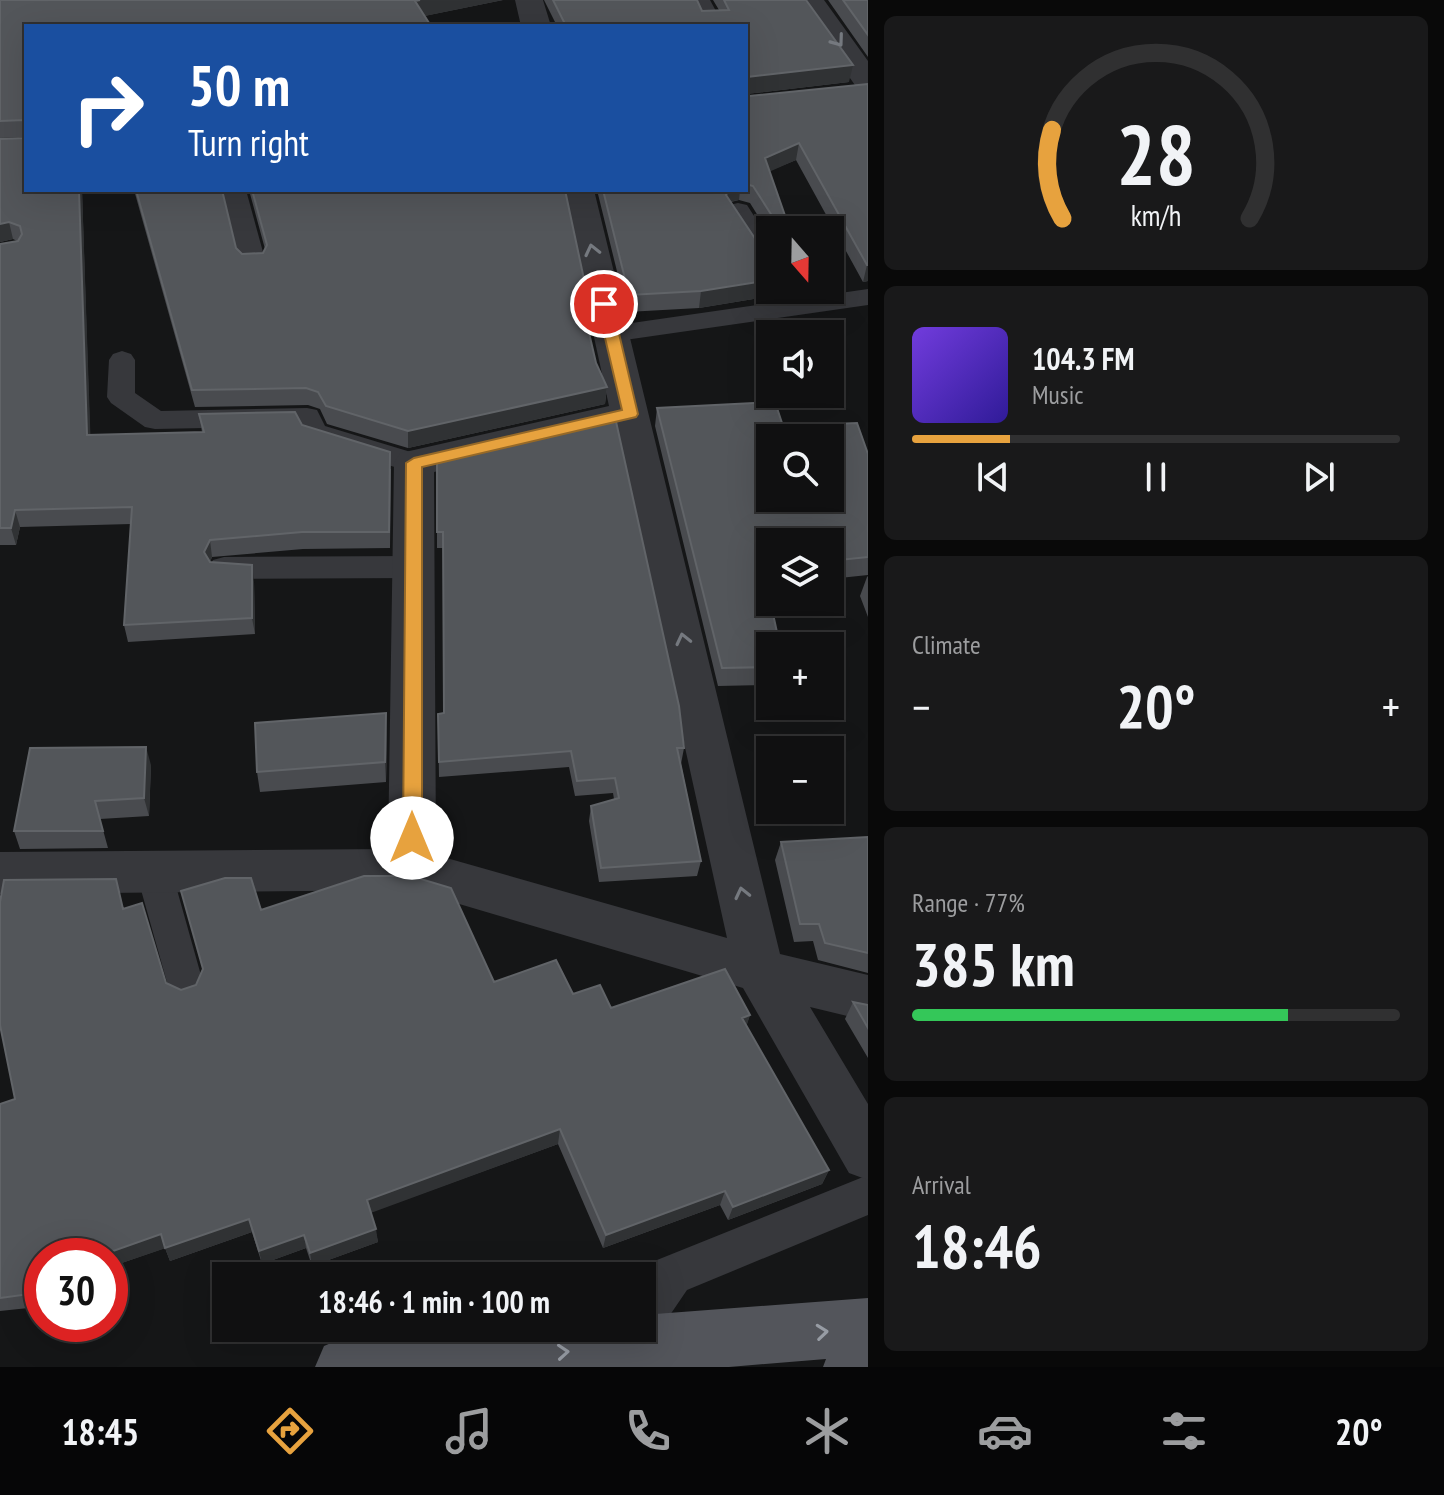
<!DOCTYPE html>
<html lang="en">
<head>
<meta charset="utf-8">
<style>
  :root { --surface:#101011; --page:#19191a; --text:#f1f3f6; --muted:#9c9d9f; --line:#303031; --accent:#e7a23e }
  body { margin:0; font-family:"PT Sans Narrow",sans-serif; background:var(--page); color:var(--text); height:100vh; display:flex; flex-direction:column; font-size:30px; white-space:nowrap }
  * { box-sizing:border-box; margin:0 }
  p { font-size:26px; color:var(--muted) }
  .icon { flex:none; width:44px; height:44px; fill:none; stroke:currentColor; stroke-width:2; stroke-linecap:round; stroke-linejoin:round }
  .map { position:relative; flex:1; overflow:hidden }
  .side { display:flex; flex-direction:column; gap:16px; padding:16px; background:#090909; width:576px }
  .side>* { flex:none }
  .guide { position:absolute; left:24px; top:24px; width:724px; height:168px; border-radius:0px; box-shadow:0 8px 32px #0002,0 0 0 2px var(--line); background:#1a4fa0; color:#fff; overflow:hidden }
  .needle { width:52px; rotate:160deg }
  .fabs { position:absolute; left:756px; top:216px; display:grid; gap:16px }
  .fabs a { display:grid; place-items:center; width:88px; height:88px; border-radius:0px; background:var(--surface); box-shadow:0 8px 32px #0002,0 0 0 2px var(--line); font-size:40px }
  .speed { position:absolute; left:24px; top:1238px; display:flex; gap:16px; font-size:40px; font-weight:700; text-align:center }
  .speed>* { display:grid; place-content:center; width:104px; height:104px; border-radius:50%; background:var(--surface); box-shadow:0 8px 32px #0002,0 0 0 2px var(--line); line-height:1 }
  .speed .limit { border:12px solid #d22; background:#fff; color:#111 }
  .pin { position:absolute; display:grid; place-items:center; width:68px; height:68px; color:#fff; margin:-34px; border:4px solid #fff; border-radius:50%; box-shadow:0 2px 8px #0007 }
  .me { position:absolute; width:88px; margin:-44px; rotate:0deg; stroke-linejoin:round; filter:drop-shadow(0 0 6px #0008) }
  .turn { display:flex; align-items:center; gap:28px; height:168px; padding:0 32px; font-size:36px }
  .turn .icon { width:104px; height:104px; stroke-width:2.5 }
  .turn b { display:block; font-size:56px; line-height:68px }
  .big { font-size:60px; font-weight:700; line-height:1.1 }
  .side .card { flex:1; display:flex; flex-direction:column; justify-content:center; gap:12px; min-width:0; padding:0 28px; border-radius:12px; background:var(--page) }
  .side .dial { align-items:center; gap:0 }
  .dial svg { height:208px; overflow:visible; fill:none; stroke:var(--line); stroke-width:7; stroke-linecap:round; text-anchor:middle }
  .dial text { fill:var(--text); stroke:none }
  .song { display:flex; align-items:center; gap:24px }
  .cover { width:96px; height:96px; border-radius:12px; background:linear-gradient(135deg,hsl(260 70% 55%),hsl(250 70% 35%)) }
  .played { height:8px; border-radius:4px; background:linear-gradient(90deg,var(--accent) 20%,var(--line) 20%) }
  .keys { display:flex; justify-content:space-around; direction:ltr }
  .heat { display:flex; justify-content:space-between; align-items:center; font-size:44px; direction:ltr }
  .charge { height:12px; border-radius:6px; background:linear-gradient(90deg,#34c759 77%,var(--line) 0) }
  .trip { position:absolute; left:212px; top:1262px; width:444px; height:80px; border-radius:0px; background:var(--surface); box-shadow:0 8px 32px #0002,0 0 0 2px var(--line); font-weight:700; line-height:80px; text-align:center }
  .menu { display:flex; height:128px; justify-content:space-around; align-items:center; background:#060607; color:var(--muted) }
  .menu .icon { width:56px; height:56px }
  .menu .active { color:var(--accent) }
  .menu b { font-size:36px; color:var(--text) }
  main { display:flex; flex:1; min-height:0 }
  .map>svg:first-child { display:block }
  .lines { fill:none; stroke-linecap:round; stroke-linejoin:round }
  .service { fill:#37383c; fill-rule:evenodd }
  .minor { fill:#37383c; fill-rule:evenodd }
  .primary { fill:#53555b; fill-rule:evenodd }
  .wall { fill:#494b4f }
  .shaded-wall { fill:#303234 }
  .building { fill:#53565a; stroke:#616468; stroke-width:2; fill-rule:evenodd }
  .oneway { stroke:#75797f }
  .oneway2 { stroke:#979ca4 }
  .route { fill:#e7a23e; stroke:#966928; stroke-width:2 }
</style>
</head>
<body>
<main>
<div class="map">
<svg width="868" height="1367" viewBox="0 0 868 1367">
  <rect width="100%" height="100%" fill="#151617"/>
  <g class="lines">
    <path class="service" d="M690,0H710L724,26H702Z
      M222,190H246L266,263L262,268H244L240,263Z
      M738,203L747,205L770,241V268L761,265L726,210L729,205Z
      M868,289V305L611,342L602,340L598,334L602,328L611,326Z
      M122,351L131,354L135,360V393L161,411L307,408L317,410L325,426L424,456L428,463L424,470L414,473L304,439L298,426L155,429L145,427L111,403L107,397L109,360L113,354Z
      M414,556L425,559L429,567L425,575L414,578L224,579L213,576L209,568L213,560L224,557Z
      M154,857L166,861L172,872L204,986L199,998L186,1003L173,998L168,986L136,872L142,861Z
      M868,1175V1215L687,1290L657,1334L642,1340L627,1334L625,1328H642V1282L657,1260Z"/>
    <path class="minor" d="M515,0H543L551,26H521Z
      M795,0H824L868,61V91L857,88Z
      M562,190H594L780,954L868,975V1021L810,1007L868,1104V1180L849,1173L743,988L412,890L0,894V852L388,849L394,463L400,453L414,450L609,406ZM615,430L727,938L436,855L434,472Z"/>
    <path class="primary" d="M868,1298V1367H823L826,1359L729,1367H315L324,1346L345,1337L468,1328H642V1315Z"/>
  </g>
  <path class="wall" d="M0,0H503L424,16L26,26V190H82L90,435L202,432L199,414L302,425L391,469L390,548L303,549L212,557L210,562L254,582L255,634L128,642L124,625L131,524L20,527L16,545H0V244L17,241L13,239L0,242L24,138V137L0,138Z
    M544,0H697L702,11L719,10L713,0H806L849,82L746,94L749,96L868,84V281L863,282L796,160L769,171L790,230H770V235L750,203L739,200L731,202L770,290H802L801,291L699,308L627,312L597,190H746V26H557Z
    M828,0H868V57Z
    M134,190H222L236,248L242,254L263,253L265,249L249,190H565L588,298L586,315H585L596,363L607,387L605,404L408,448L327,424L320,409L308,405L195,407Z
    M657,408L783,426L868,454V575L830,579V542H770V585L767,586L770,646V685L718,686L655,426Z
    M437,458L684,748L681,764L701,861L697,876L599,882L589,821L591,806L614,799L613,793L575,796L569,767L439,777L438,714L444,713L443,548H437Z
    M868,576V617L860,596L867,577Z
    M387,733L386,782L260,792L257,772Z
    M151,765L149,816L100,819L108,848L20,849L14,831Z
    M868,837V973L818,960L813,941L794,942L775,860L781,842Z
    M181,891L261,910L494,982L573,994L611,1008L750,1015L746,1026L829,1170L822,1184L728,1220L720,1205L603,1248L558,1144L371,1212L378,1242L312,1266L306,1248L262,1264L252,1232L170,1261L165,1248L110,1267V1256H42V1291L35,1294L38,1307L0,1311V1104L15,1099L124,908L166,983L181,990L196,985L203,970Z
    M853,1002L868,1005V1058L845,1019Z"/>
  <path class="shaded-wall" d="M420,0H503L415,18V1Z
    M853,65L849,82L746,94L747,77Z
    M799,143L796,160L762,175L765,158Z
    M79,190H82L91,452L87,435Z
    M729,190H740L739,200L728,202L726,195Z
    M9,222L13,239L0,242V224Z
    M867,265H868V281L863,282Z
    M770,280V290H802L801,291L699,308L701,291Z
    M607,387L605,404L408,448V431Z
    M15,510L20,527L16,545L11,528Z
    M210,540L212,557L206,569L204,552Z
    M252,565L254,582L255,634L252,618Z
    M386,713L387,733L386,782L385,762Z
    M146,747L151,765L149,816L144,798Z
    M750,1015L745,1031L742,1018Z
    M560,1129L558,1144L368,1214L367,1200Z
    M829,1170L822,1184L728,1220L733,1207Z
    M725,1191L720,1205L603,1248L606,1235Z
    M249,1219L252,1232L170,1261L165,1248Z
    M376,1229L378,1242L312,1266L310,1253Z
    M161,1234L166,1248L110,1267V1256H99Z
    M304,1235L306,1248L262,1264L259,1251Z
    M42,1276V1291L35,1294L38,1307L30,1294L27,1281Z"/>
  <path class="building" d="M0,0H420L415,1L431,26H89V24L76,26H26V190H79L87,435L204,432L199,414L295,412L302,425L390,452L389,532H302L210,540L204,552L210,562L252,565V618L124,625L132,507L15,510L11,528H0V244L18,241L22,234L20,226L9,222L0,224V139L24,138V120L0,121Z
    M553,0H697L702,11L729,10L724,0H806L853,65L747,77L746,89V26H566Z
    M843,0H868V35Z
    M868,84V265H867L799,143L765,158L790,230H776V222L753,186L746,184V93L749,96Z
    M136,190H222L236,248L242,254L263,253L267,245L252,190H565L588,298H581L596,363L607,387L408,431L326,406L318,392L306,388L192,390Z
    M603,190H729L726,195L762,249L770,252V280L701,291L629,295Z
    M775,402L783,426L857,423L868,454V557L830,561V542H770V568H763L780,646H770V667L722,668L657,408ZM770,438H830V498H770Z
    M615,417L679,706L684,748H677L701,861L601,868L591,806L619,798L615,778L577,781L571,751L439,762L438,714L444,713L443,532H437V458Z
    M386,713L385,762L257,772L255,723Z
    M146,747L144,798L95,801L103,831H14L30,748Z
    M868,837V953L825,943L819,924H800L781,842Z
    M364,876H411L451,888L494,982L556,960L573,994L600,985L611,1008L725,969L750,1015L742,1018L829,1170L733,1207L725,1191L606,1235L560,1129L367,1200L376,1229L310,1253L304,1235L259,1251L249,1219L165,1248L161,1234L99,1256H42V1276L27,1281L30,1294L0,1298V1104L15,1099L0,1025V902L4,880L116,879L123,909L142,903L166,983L181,990L196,985L203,969L181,891L225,878H251L261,910Z
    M853,1002L868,1005V1028Z"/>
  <defs><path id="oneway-chevron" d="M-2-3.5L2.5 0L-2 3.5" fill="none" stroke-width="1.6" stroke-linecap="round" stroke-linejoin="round" transform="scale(2)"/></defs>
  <g class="oneway">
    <use href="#oneway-chevron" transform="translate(838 41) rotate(54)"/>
    <use href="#oneway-chevron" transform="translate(592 250) rotate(-103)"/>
    <use href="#oneway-chevron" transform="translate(683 639) rotate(-103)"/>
    <use href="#oneway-chevron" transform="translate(742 893) rotate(-103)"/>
  </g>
  <g class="oneway2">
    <use href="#oneway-chevron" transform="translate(822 1332) rotate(-6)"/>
    <use href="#oneway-chevron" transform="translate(563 1352) rotate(-4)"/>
  </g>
  <path class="route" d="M604,299L612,304L638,414L636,417L422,467V838L419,844L412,847L405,844L403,838L406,463L414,458L622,410L597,304Z"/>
</svg>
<div class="fabs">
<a><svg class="needle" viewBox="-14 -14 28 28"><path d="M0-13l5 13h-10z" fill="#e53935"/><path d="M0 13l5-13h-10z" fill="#9c9d9f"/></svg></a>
<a><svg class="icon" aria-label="sound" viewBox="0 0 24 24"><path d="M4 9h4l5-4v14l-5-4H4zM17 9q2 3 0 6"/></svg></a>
<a><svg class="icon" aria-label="search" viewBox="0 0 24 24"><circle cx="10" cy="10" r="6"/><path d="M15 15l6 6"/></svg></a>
<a><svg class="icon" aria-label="layers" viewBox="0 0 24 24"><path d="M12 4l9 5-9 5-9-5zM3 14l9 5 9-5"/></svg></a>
<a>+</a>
<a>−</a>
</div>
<div class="speed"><div class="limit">30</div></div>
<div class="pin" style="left:604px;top:304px;background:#d93025"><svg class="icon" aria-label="arrive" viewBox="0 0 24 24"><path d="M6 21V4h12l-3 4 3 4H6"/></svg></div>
<svg class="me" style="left:412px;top:838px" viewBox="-20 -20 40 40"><circle r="19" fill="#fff"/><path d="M0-13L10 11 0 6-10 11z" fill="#e7a23e"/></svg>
<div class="trip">18:46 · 1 min · 100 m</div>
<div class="guide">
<div class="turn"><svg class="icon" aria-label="right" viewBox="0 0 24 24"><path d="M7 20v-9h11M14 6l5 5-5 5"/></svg><div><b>50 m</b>Turn right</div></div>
</div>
</div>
<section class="side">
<div class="card dial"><svg viewBox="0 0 100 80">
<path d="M14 69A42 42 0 1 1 86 69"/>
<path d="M14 69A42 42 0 0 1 10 35" stroke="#e7a23e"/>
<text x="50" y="56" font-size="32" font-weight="700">28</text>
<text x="50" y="72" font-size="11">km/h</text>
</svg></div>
<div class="card">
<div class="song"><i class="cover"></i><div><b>104.3 FM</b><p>Music</p></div></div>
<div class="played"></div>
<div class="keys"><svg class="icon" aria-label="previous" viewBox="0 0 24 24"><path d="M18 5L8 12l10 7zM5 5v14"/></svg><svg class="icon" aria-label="pause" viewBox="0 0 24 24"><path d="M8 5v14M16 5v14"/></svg><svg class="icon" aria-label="next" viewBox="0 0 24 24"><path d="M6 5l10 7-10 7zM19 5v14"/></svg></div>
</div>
<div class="card"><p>Climate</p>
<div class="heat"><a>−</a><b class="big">20°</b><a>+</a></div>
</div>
<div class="card"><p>Range · 77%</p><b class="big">385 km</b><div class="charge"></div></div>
<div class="card"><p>Arrival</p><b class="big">18:46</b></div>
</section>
</main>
<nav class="menu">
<b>18:45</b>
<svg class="icon active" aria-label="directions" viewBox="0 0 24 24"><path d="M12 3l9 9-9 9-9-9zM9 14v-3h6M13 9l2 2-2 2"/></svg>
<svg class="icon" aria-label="music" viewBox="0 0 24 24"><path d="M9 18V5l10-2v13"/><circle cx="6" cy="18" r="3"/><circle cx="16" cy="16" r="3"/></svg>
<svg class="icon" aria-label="phone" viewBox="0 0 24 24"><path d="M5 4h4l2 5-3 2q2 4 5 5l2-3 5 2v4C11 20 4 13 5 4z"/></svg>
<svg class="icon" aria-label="climate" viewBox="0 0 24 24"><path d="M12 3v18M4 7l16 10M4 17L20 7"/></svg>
<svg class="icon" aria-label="car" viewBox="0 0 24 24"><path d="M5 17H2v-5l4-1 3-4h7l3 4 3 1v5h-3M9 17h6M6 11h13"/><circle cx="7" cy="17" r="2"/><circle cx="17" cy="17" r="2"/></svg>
<svg class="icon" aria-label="filters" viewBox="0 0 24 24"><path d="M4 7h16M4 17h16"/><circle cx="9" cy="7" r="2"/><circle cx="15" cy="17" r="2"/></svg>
<b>20°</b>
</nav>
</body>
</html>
